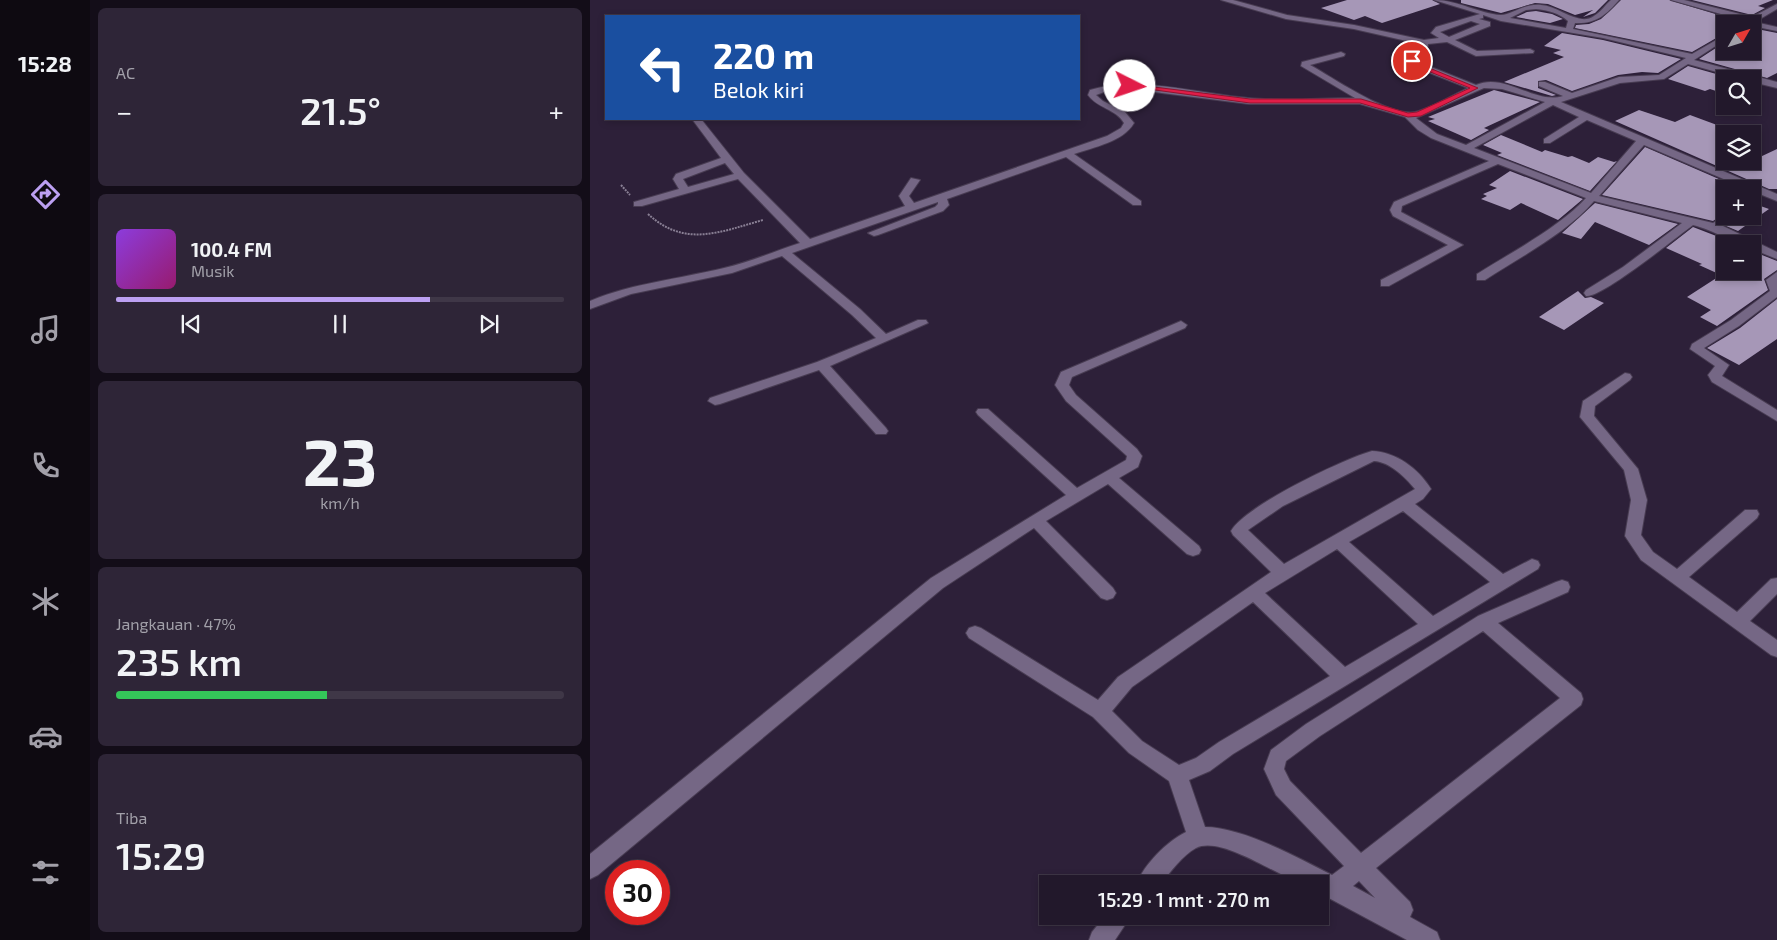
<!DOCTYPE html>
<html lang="id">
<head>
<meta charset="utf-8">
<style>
  :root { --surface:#22182b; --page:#2e2537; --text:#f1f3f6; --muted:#a2a0a9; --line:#3f3747; --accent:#bca0f2 }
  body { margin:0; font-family:"Exo 2",sans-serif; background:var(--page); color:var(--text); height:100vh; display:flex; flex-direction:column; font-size:19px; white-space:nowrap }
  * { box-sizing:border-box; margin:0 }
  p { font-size:16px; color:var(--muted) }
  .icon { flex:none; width:28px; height:28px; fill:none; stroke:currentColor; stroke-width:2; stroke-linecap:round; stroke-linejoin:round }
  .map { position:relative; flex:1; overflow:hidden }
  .drawer { display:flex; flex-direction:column; gap:8px; padding:8px; background:#130d18; width:500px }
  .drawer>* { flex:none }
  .hud { position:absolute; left:15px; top:15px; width:475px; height:105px; border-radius:0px; box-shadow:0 2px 8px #0003,0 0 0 1px var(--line); background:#1a4fa0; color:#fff; overflow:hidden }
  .needle { width:32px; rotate:51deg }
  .controls { position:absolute; left:1126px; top:15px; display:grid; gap:10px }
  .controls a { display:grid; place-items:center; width:45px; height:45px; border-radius:0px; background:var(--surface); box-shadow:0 2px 8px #0003,0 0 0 1px var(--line); font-size:25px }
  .speed { position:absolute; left:15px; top:860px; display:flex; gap:10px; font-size:25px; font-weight:700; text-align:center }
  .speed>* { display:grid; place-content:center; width:65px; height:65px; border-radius:50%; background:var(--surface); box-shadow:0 2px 8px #0003,0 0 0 1px var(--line); line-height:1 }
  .speed .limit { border:8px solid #d22; background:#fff; color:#111 }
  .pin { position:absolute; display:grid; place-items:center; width:42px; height:42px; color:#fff; margin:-21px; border:2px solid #fff; border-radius:50%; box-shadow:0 1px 5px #0007 }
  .me { position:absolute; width:55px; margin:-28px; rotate:94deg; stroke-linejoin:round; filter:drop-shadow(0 0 4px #0008) }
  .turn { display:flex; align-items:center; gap:18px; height:105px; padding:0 25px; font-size:22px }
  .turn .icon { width:65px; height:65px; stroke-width:2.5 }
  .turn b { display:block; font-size:35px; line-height:42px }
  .big { font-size:38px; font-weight:600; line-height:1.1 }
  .drawer .card { flex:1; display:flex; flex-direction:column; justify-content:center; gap:8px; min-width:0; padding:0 18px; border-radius:8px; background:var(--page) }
  .drawer .dial { align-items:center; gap:0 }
  .dial b { font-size:65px; line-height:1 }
  .song { display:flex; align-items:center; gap:15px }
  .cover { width:60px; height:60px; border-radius:8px; background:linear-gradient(135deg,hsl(270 70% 55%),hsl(320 70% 35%)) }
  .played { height:5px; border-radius:2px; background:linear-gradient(90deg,var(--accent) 70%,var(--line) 70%) }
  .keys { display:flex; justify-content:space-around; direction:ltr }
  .heat { display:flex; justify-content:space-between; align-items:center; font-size:28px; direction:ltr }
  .charge { height:8px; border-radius:4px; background:linear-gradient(90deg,#34c759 47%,var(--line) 0) }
  .trip { position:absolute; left:449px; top:875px; width:290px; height:50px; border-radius:0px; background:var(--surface); box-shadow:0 2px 8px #0003,0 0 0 1px var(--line); font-weight:600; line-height:50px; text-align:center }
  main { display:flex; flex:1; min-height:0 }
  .dock { display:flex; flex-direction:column; width:90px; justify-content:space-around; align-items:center; background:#0e0a11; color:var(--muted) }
  .dock .icon { width:35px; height:35px }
  .dock .selected { color:var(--accent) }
  .dock b { font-size:22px; color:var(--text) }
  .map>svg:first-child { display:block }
  .building { fill:#a697b7 }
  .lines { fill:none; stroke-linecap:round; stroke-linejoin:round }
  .minor-casing { stroke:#483c52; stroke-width:2 }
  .path { stroke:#897f94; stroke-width:2; stroke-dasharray:2 1; stroke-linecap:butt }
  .minor { fill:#756785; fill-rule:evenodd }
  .route { fill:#e11d48; stroke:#92132f }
</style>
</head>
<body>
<main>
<nav class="dock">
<b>15:28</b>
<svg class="icon selected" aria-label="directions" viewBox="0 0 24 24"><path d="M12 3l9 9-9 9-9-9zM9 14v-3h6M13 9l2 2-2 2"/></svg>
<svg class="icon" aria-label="music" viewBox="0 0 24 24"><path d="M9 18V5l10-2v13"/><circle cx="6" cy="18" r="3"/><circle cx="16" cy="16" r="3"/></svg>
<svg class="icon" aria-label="phone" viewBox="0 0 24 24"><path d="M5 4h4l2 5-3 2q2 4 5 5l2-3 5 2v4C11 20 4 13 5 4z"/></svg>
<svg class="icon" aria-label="climate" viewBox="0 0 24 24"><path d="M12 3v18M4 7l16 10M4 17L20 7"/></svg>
<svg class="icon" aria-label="car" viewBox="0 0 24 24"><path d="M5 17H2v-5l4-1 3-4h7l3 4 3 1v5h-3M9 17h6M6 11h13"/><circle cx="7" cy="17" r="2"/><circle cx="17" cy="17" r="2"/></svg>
<svg class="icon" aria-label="filters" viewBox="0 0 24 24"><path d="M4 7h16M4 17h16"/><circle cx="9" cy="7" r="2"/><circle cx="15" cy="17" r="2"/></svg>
</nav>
<section class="drawer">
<div class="card"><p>AC</p>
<div class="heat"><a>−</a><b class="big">21.5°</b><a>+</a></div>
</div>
<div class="card">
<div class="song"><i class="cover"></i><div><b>100.4 FM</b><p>Musik</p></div></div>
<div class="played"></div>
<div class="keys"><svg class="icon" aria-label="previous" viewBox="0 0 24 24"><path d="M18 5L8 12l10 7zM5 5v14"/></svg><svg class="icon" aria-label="pause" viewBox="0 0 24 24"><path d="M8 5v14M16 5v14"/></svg><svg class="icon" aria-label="next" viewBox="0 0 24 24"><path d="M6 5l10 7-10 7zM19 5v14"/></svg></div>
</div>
<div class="card dial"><b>23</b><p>km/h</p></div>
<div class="card"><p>Jangkauan · 47%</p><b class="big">235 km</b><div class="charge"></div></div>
<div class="card"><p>Tiba</p><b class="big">15:29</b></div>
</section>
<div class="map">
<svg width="1187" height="940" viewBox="0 0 1187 940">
  <rect width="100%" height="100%" fill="#2d2039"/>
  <path class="building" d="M757,0H842L850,4L792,23L775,16L764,20L731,8Z
    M871,0H1018L1005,13L993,17L1003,10L985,15L958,4L945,3L911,13L871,3Z
    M1031,0H1079L1152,22L1150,24H1135V33L1102,52L985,28L986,25L999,24L1011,19Z
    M1102,0H1183L1168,6L1175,8L1162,15Z
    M946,11L962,14L973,19L960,23L926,17L937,12Z
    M1162,28L1187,33V73L1177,78L1109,59L1135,42V51H1162Z
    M972,33L1013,40L1091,59L1068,73L1052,72L1028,75L982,91L956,80L948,81V88L966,95L962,96L914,82L974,57L963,53L971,50L954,46Z
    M1098,66L1144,79H1135V89L1129,92L1120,89L1115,91L1078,79Z
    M904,90L950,102L894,128L899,130L881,140L838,121L845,119L838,117Z
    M1049,110L1085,122L1100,115L1127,125L1139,134H1135V161H1162V152L1170,157L1187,149V189H1179L1025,121Z
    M911,135L952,152L955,150L978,157L982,156L999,163L1008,157L1024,162L1027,161L1000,191L907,155L912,153L893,145Z
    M1055,147L1152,189H1127L1135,192V213L1123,221L1012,195Z
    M920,171L993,199L968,220L931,203L920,210L891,199L897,196L893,194L907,188L899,185Z
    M1005,203L1088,224L1059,245L1005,222L991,239L972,233Z
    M1162,203L1179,209L1148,231L1136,226L1147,216H1162Z
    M1103,227L1147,244H1135V271H1162V251L1187,261V270L1174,279L1178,290L1127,326L1110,317L1121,310L1097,297L1131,275L1109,265L1112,264L1076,248Z
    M988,291L995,298L1001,297L1014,303L974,330L949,317Z
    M1187,299V339L1149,365L1117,348L1150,328Z"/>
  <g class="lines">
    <defs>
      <path id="minor" d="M631,0H643L697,15L764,25L834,40L849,38L841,33L846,27L890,14L844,0C868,0 890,14 911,15C922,15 934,3 951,5C969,6 989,27 1004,16C1011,12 1015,5 1021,0H1029C1016,15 1006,24 985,23L983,29L1102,54L1135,35V40L1104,60L1187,82V88L1162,82V79H1152L1098,64L1074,79L1030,83L971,102L1187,194V201L1162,191V189H1157L1054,145L1009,196L1123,223L1135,215L1145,216L1133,226L1187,252V259L1162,249V244C1144,244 1123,230 1103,225C1087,237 1010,299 996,296L994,293L996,290L1033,267L1092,223L1004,201C977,233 930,257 895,280H887V274C920,253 970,227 996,198L908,164L812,206L811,212L873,245L799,286H791V280L858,245L803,216L800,210L804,202L899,161L841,138L828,130L815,117L770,104H659L540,89L517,91L506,95L513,101L535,112L544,123C533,142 504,147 484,154L551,201V205H543L476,157L357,199L359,205L353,211L288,235L284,236L278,233L345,207L348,204V202L202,253L270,309L296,334L328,320H336L338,323L240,366L296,428L298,431L296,434H286L229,370L130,404L125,405L118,401L120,398L227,362L286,338L262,315L192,256L142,273L41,294L0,309V301C43,283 89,279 134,268C160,262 185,251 210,243L148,179L52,206H44V202L89,189L83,179L86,174L131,158L102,119H111L154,173L220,239L315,206L309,196L321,178L330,180L319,196L324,203L517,136L531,128L534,123C526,109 507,108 498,95L500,90C551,75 606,94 658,98C693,101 730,98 765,98L711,66L712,62L751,52L755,54L754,56L720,65C744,78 799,117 825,112C840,109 863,95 878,88L822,66L818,61L819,56L830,49V44L764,29L696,19ZM946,9C958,10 969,13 978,21L976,28L920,18L936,10ZM893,15L911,21L1013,38L1096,58L1069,75L1029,77L982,93L955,82H949V86L973,96C945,105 915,72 886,85L826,61L827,57L837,52L838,44L857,42L886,56L943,53L944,51L940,49L887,51L865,40L900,26V22L889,19L893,18ZM881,21L890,24L859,37L850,32ZM894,88L912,89L955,102L876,145L847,134L826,118ZM963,105L989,117L954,139V143H960L997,120L1046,141L1001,193L884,148ZM135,163L144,174L98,187L93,179Z
        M1081,0H1094L1162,17L1187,4V9L1165,22L1187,27V31L1162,26V24H1152L1156,21Z
        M1187,272V297L1149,326L1114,348L1139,365L1132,376L1187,410V421L1122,382L1118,375L1125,366L1100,349L1102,344L1141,320L1180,291L1176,280Z
        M591,321L597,325L595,328L482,377L479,385L486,395L547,449L552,456L548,467L529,478L609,546L611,550L609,554L603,556L597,554L518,484L456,521L523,588L526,593L523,598L517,600L511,598L444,528L353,588L8,875L0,879V854L341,578L476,495L388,415L386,412L388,409H398L487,488L536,460L537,456L476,401L465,385L471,372Z
        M1035,373L1040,374L1042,377L1040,380L1005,406L1004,416L1048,469L1057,500L1051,535L1063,552L1087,569L1155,510H1167L1169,514L1167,518L1099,577L1147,612L1181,579L1187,578V594L1160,621L1187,640V657L1181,655L1051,560L1035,536L1041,500L1034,470L990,417L993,401Z
        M782,451C806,452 828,468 841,489L833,499L825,504L913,574L942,559L948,561L950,565L948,569L643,754L620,771L599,780L615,827C652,827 709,858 742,875L754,866L686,795L674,769L681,750L716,724L888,616L966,582L972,580L978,582L980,587L978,592L908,623L991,693L993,699L991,705L786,868L820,902L823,910L820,917L847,932L850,940H817L735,896L730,892V884C725,884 719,885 715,884C689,878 632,835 606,848C592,856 581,871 571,884H546C555,864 576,842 596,832L579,781L539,753L503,717L379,638L376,633L379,628L385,626L391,628L508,700L528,677L681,572L643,535L641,531C655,506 753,459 782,451ZM784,461C800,462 815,477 825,489L694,564L658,530L693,506ZM813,511L900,582L843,616L759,542ZM747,549L828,624L755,667L675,593ZM663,602L740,676L629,742L606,758L589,765L552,741L522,711L542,687ZM893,631L970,698L771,853L700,781L694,769L696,761L730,736ZM769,881L785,898L763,886Z
        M515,916H541L525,940H499L502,932Z"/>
    </defs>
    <use href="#minor" class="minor-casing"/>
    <path class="path" d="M31,185L40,195
      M58,214C95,248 130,232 173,220"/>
    <use href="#minor" class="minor"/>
  </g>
  <path class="route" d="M820,60L888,88L831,116L818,117L770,103H660L536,86L540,84L660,99H771L818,113L827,112L880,88L823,65Z"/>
</svg>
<div class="controls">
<a><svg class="needle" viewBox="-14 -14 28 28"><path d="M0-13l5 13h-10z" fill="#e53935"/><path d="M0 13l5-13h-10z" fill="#a2a0a9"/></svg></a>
<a><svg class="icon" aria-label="search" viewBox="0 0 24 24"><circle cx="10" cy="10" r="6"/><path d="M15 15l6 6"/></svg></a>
<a><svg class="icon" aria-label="layers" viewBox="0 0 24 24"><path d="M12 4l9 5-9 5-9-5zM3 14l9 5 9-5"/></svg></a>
<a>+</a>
<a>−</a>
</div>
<div class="speed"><div class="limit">30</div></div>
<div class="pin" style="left:822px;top:61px;background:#d93025"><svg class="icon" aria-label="arrive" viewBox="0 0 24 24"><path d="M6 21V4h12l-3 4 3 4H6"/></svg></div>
<svg class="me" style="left:540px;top:86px" viewBox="-20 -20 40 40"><circle r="19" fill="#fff"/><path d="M0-13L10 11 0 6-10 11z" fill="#e11d48"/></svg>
<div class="trip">15:29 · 1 mnt · 270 m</div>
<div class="hud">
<div class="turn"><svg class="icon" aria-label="left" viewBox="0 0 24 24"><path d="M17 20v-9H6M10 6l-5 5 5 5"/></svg><div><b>220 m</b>Belok kiri</div></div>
</div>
</div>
</main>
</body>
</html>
